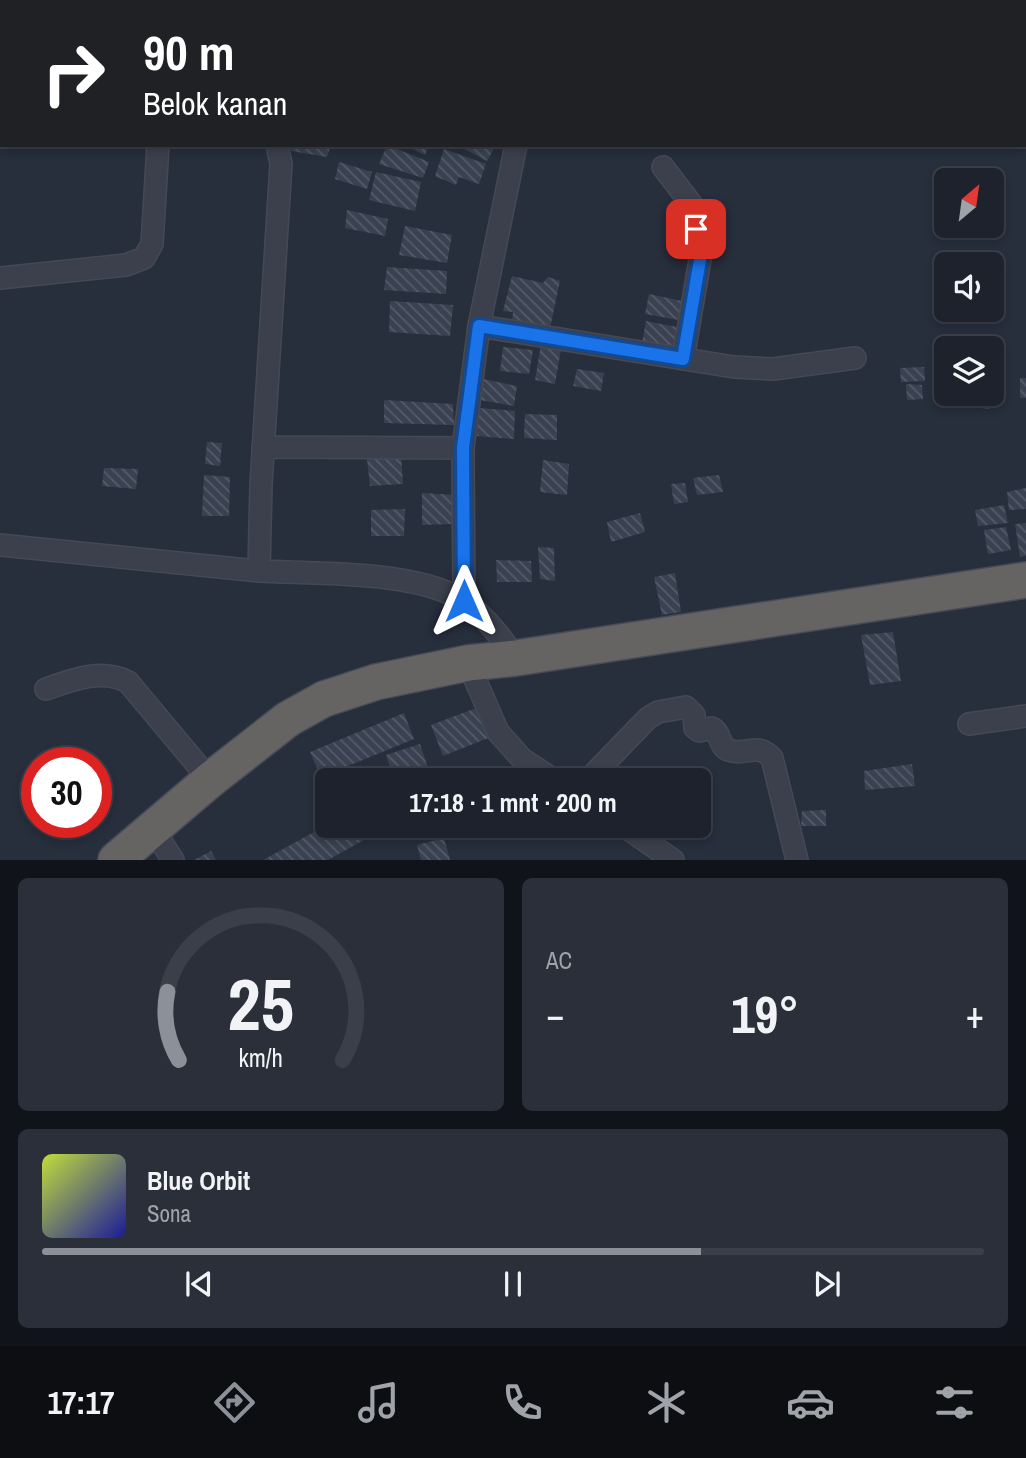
<!DOCTYPE html>
<html lang="id">
<head>
<meta charset="utf-8">
<style>
  :root { --surface:#1d222d; --page:#2a2f39; --text:#f1f3f6; --muted:#a0a4aa; --line:#3b3f49; --accent:#8c9099 }
  body { margin:0; font-family:"Archivo Narrow",sans-serif; background:var(--page); color:var(--text); height:100vh; display:flex; flex-direction:column; font-size:26px; white-space:nowrap }
  * { box-sizing:border-box; margin:0 }
  p { font-size:23px; color:var(--muted) }
  .icon { flex:none; width:38px; height:38px; fill:none; stroke:currentColor; stroke-width:2; stroke-linecap:round; stroke-linejoin:round }
  .map { position:relative; height:860px; overflow:hidden }
  .sheet { display:flex; flex-direction:column; gap:18px; padding:18px; background:#101319; flex:1 }
  .sheet>* { flex:none }
  .hud { position:absolute; left:0px; top:0px; width:1027px; height:147px; box-shadow:0 4px 10px #0003,0 0 0 2px var(--line); background:#202124; color:#fff; overflow:hidden }
  .needle { width:46px; rotate:29deg }
  .controls { position:absolute; left:934px; top:168px; display:grid; gap:14px }
  .controls a { display:grid; place-items:center; width:70px; height:70px; border-radius:10px; background:var(--surface); box-shadow:0 4px 10px #0003,0 0 0 2px var(--line); font-size:35px }
  .speed { position:absolute; left:21px; top:747px; display:flex; gap:14px; font-size:35px; font-weight:700; text-align:center }
  .speed>* { display:grid; place-content:center; width:91px; height:91px; border-radius:50%; background:var(--surface); box-shadow:0 4px 10px #0003,0 0 0 2px var(--line); line-height:1 }
  .speed .limit { border:10px solid #d22; background:#fff; color:#111 }
  .pin { position:absolute; display:grid; place-items:center; width:60px; height:60px; color:#fff; margin:-30px; border-radius:14px; box-shadow:0 4px 10px #0006 }
  .me { position:absolute; width:77px; margin:-38px; rotate:0deg; stroke-linejoin:round; filter:drop-shadow(0 0 5px #0008) }
  .turn { display:flex; align-items:center; gap:24px; height:147px; padding:0 28px; font-size:32px }
  .turn .icon { width:91px; height:91px; stroke-width:2.5 }
  .turn b { display:block; font-size:49px; line-height:60px }
  .big { font-size:52px; font-weight:700; line-height:1.1 }
  .sheet .widget { flex:1; display:flex; flex-direction:column; justify-content:center; gap:10px; min-width:0; padding:0 24px; border-radius:10px; background:var(--page) }
  .sheet .dial { align-items:center; gap:0 }
  .dial svg { height:182px; overflow:visible; fill:none; stroke:var(--line); stroke-width:7; stroke-linecap:round; text-anchor:middle }
  .dial text { fill:var(--text); stroke:none }
  .song { display:flex; align-items:center; gap:21px }
  .cover { width:84px; height:84px; border-radius:10px; background:linear-gradient(135deg,hsl(70 70% 55%),hsl(240 70% 35%)) }
  .played { height:7px; border-radius:4px; background:linear-gradient(90deg,var(--accent) 70%,var(--line) 70%) }
  .keys { display:flex; justify-content:space-around; direction:ltr }
  .heat { display:flex; justify-content:space-between; align-items:center; font-size:38px; direction:ltr }
  .sheet .tiles { flex:1; display:grid; gap:18px; grid-template-columns:1fr 1fr }
  .widget:last-child { grid-column:span 2 }
  .trip { position:absolute; left:315px; top:768px; width:396px; height:70px; border-radius:10px; background:var(--surface); box-shadow:0 4px 10px #0003,0 0 0 2px var(--line); font-weight:700; line-height:70px; text-align:center }
  .dock { display:flex; height:112px; justify-content:space-around; align-items:center; background:#0c0e12; color:var(--muted) }
  .dock .icon { width:49px; height:49px }
  .dock .selected { color:var(--accent) }
  .dock b { font-size:32px; color:var(--text) }
  .map>svg:first-child { display:block }
  .building { fill:url(#building-back-hatch) }
  .lines { fill:none; stroke-linecap:round; stroke-linejoin:round }
  .minor-casing { stroke:#444955; stroke-width:24 }
  .tertiary-casing { stroke:#444955; stroke-width:30 }
  .trunk-casing { stroke:#464b57; stroke-width:38 }
  .minor { stroke:#3b404c; stroke-width:21 }
  .tertiary { stroke:#3b404c; stroke-width:26 }
  .trunk { stroke:#656462; stroke-width:35 }
  .route-casing { stroke:#114b97; stroke-width:18 }
  .route { stroke:#1a73e8; stroke-width:12 }
</style>
</head>
<body>
<div class="map">
<svg width="1026" height="860" viewBox="0 0 1026 860">
  <defs>
    <pattern id="building-back-hatch" width="6" height="6" patternUnits="userSpaceOnUse" patternTransform="scale(1.75)"><rect width="6" height="6" fill="#3a4252"/><path d="M-1 5l2 2M0 0l6 6M5-1l2 2" fill="none" stroke="#545b69"/></pattern>
  </defs>
  <rect width="100%" height="100%" fill="#272e3c"/>
  <path class="building" d="M292,145H331L327,157L291,151Z
    M387,145L429,162L423,178L379,164Z
    M404,145H429L425,155Z
    M457,145H496L487,161Z
    M444,149L486,164L479,184L459,177L456,185L435,176Z
    M339,162L372,172L367,189L335,179Z
    M376,172L421,182L415,211L369,200Z
    M347,210L388,219L385,236L345,228Z
    M405,226L452,235L447,263L399,255Z
    M387,267L447,271L446,294L384,290Z
    M512,276L543,283L548,277L560,281L550,328L512,320L513,312L503,311Z
    M649,294L682,301L679,320L645,314Z
    M390,301L453,305L450,336L389,332Z
    M646,321L677,327L675,349L642,343Z
    M541,344L561,349L555,384L535,380Z
    M503,347L533,350L529,374L500,371Z
    M924,367L925,381L901,382L900,368Z
    M577,369L604,373L601,391L573,386Z
    M1020,378H1026V398H1020Z
    M483,379L517,386L514,406L480,400Z
    M906,384L922,385L923,399L907,400Z
    M972,394H992L990,409L970,407Z
    M384,400L453,404L454,425L384,423Z
    M479,408L515,411L514,439L477,436Z
    M525,414L557,415V440L524,438Z
    M207,442L222,443L220,466L205,464Z
    M401,456L403,484L370,486L367,459Z
    M543,460L569,464L567,495L540,492Z
    M104,468L138,469L136,489L102,486Z
    M204,475L230,477L229,516H202Z
    M719,475L723,492L697,495L693,478Z
    M685,483L688,502L674,504L671,484Z
    M1026,488V509L1009,510L1007,492Z
    M422,493L456,495L454,524L422,525Z
    M1004,505L1008,523L978,526L975,510Z
    M405,509L404,536H371V510Z
    M640,513L645,532L611,542L607,522Z
    M1026,523V556L1020,557L1015,524Z
    M1006,527L1011,550L988,554L984,530Z
    M538,547L554,548L555,581L540,579Z
    M496,560L531,561L532,582H497Z
    M675,573L681,612L662,615L654,577Z
    M893,632L901,681L870,685L861,635Z
    M479,707L491,737L443,756L431,725Z
    M404,713L414,739L321,777L310,752Z
    M420,744L432,780H394L386,755Z
    M912,764L915,786L865,790L864,771Z
    M826,810V826H801L802,811Z
    M327,825L365,826L371,836L328,860H263Z
    M409,826H446V827L413,837Z
    M444,838L450,860H421L417,845Z
    M211,851L216,860H194Z"/>
  <g class="lines">
    <defs>
      <path id="minor" d="M277,145L281,164L261,484L259,571C315,574 420,570 465,602C486,617 501,638 516,658
        M663,167L692,205L701,254L683,359
        M0,278L126,265L144,258L152,244L158,145
        M479,326L734,367L773,369L855,358
        M263,447L463,448
        M0,545L259,571
        M464,601L463,448L479,326L516,145
        M468,663L498,732L522,759L554,780
        M46,689C72,680 101,668 128,682L210,780
        M969,724L1026,716
        M588,780L648,718L658,712L686,707L694,715L695,728L699,731L712,728C721,733 719,746 728,750C747,757 756,741 772,758L797,860
        M624,826L673,860
        M152,828L173,860"/>
      <path id="tertiary" d="M115,0V2
        M0,40L2,41"/>
      <path id="trunk" d="M116,860L210,780L288,719L324,699L376,682L468,663L516,658L1026,580"/>
    </defs>
    <use href="#minor" class="minor-casing"/>
    <use href="#tertiary" class="tertiary-casing"/>
    <use href="#trunk" class="trunk-casing"/>
    <use href="#minor" class="minor"/>
    <use href="#tertiary" class="tertiary"/>
    <use href="#trunk" class="trunk"/>
  </g>
  <g class="lines">
    <defs>
      <path id="route" d="M464,601L463,448L479,326L683,359L701,254L696,229"/>
    </defs>
    <use href="#route" class="route-casing"/>
    <use href="#route" class="route"/>
  </g>
</svg>
<div class="controls">
<a><svg class="needle" viewBox="-14 -14 28 28"><path d="M0-13l5 13h-10z" fill="#e53935"/><path d="M0 13l5-13h-10z" fill="#a0a4aa"/></svg></a>
<a><svg class="icon" aria-label="sound" viewBox="0 0 24 24"><path d="M4 9h4l5-4v14l-5-4H4zM17 9q2 3 0 6"/></svg></a>
<a><svg class="icon" aria-label="layers" viewBox="0 0 24 24"><path d="M12 4l9 5-9 5-9-5zM3 14l9 5 9-5"/></svg></a>
</div>
<div class="speed"><div class="limit">30</div></div>
<div class="pin" style="left:696px;top:229px;background:#d93025"><svg class="icon" aria-label="arrive" viewBox="0 0 24 24"><path d="M6 21V4h12l-3 4 3 4H6"/></svg></div>
<svg class="me" style="left:464px;top:601px" viewBox="-20 -20 40 40"><path d="M0-17L14 15 0 8-14 15z" fill="#1a73e8" stroke="#fff" stroke-width="4"/></svg>
<div class="trip">17:18 · 1 mnt · 200 m</div>
<div class="hud">
<div class="turn"><svg class="icon" aria-label="right" viewBox="0 0 24 24"><path d="M7 20v-9h11M14 6l5 5-5 5"/></svg><div><b>90 m</b>Belok kanan</div></div>
</div>
</div>
<section class="sheet">
<div class="tiles">
<div class="widget dial"><svg viewBox="0 0 100 80">
<path d="M14 69A42 42 0 1 1 86 69"/>
<path d="M14 69A42 42 0 0 1 9 39" stroke="#8c9099"/>
<text x="50" y="56" font-size="32" font-weight="700">25</text>
<text x="50" y="72" font-size="11">km/h</text>
</svg></div>
<div class="widget"><p>AC</p>
<div class="heat"><a>−</a><b class="big">19°</b><a>+</a></div>
</div>
<div class="widget">
<div class="song"><i class="cover"></i><div><b>Blue Orbit</b><p>Sona</p></div></div>
<div class="played"></div>
<div class="keys"><svg class="icon" aria-label="previous" viewBox="0 0 24 24"><path d="M18 5L8 12l10 7zM5 5v14"/></svg><svg class="icon" aria-label="pause" viewBox="0 0 24 24"><path d="M8 5v14M16 5v14"/></svg><svg class="icon" aria-label="next" viewBox="0 0 24 24"><path d="M6 5l10 7-10 7zM19 5v14"/></svg></div>
</div>
</div>
</section>
<nav class="dock">
<b>17:17</b>
<svg class="icon selected" aria-label="directions" viewBox="0 0 24 24"><path d="M12 3l9 9-9 9-9-9zM9 14v-3h6M13 9l2 2-2 2"/></svg>
<svg class="icon" aria-label="music" viewBox="0 0 24 24"><path d="M9 18V5l10-2v13"/><circle cx="6" cy="18" r="3"/><circle cx="16" cy="16" r="3"/></svg>
<svg class="icon" aria-label="phone" viewBox="0 0 24 24"><path d="M5 4h4l2 5-3 2q2 4 5 5l2-3 5 2v4C11 20 4 13 5 4z"/></svg>
<svg class="icon" aria-label="climate" viewBox="0 0 24 24"><path d="M12 3v18M4 7l16 10M4 17L20 7"/></svg>
<svg class="icon" aria-label="car" viewBox="0 0 24 24"><path d="M5 17H2v-5l4-1 3-4h7l3 4 3 1v5h-3M9 17h6M6 11h13"/><circle cx="7" cy="17" r="2"/><circle cx="17" cy="17" r="2"/></svg>
<svg class="icon" aria-label="filters" viewBox="0 0 24 24"><path d="M4 7h16M4 17h16"/><circle cx="9" cy="7" r="2"/><circle cx="15" cy="17" r="2"/></svg>
</nav>
</body>
</html>
